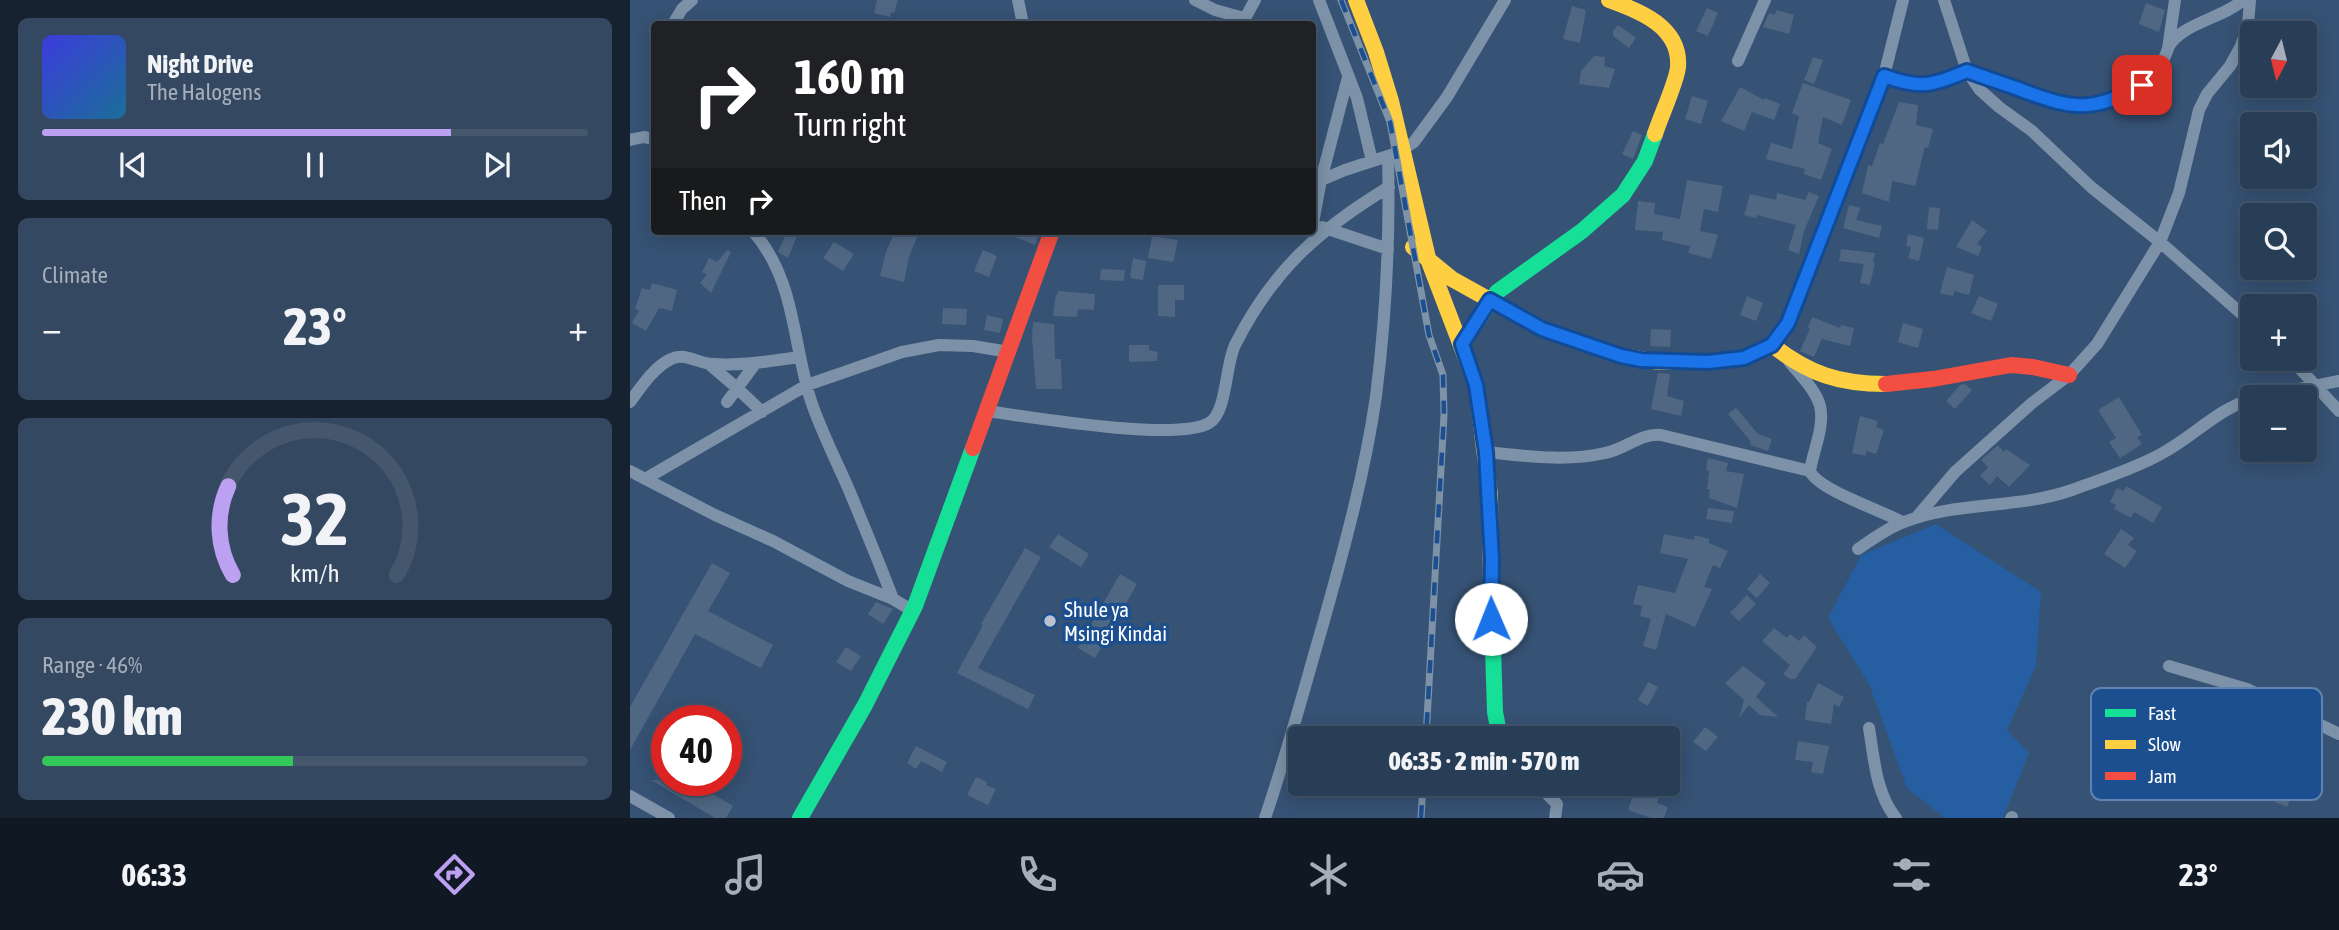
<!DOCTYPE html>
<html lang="en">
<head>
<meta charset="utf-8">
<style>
  :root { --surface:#283e57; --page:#344961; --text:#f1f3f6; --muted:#a5aeba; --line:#44576d; --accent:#bca0f2 }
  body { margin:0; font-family:"Asap Condensed",sans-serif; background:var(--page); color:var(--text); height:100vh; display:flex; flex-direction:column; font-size:26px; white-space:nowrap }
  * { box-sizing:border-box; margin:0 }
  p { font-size:23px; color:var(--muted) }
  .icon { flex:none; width:38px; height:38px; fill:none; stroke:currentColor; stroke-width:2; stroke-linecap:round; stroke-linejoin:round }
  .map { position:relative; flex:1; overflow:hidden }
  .side { display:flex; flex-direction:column; gap:18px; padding:18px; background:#162230; width:630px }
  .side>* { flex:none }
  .hud { position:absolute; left:21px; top:21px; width:665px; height:214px; border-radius:7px; box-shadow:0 4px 18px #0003,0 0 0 2px var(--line); background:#202124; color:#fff; overflow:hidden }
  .needle { width:46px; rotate:187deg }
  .controls { position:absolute; left:1610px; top:21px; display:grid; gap:14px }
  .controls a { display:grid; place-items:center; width:77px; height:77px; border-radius:7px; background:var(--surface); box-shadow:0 4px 18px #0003,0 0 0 2px var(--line); font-size:35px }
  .speed { position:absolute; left:21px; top:705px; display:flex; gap:14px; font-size:35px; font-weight:700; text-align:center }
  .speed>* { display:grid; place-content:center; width:91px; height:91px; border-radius:50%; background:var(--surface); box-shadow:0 4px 18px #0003,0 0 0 2px var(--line); line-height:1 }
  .speed .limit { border:10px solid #d22; background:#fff; color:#111 }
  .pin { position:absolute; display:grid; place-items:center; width:60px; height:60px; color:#fff; margin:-30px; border-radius:14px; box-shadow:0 4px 10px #0006 }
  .me { position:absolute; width:77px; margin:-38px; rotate:359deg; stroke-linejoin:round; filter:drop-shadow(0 0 5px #0008) }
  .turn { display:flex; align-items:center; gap:24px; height:147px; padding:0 28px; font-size:32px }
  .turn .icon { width:91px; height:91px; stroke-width:2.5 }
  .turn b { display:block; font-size:49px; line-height:60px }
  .then { display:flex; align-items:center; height:66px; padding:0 28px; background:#0003; gap:14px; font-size:26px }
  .big { font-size:52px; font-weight:800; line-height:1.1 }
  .side .widget { flex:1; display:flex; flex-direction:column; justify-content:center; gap:10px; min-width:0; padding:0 24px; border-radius:10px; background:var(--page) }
  .side .dial { align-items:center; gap:0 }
  .dial svg { height:182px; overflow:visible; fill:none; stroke:var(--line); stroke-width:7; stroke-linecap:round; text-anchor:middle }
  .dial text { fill:var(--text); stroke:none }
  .song { display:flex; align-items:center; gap:21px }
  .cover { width:84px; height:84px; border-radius:10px; background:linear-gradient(135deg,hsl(240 70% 55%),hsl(200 70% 35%)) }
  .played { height:7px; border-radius:4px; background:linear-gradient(90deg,var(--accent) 75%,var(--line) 75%) }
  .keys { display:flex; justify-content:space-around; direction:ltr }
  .heat { display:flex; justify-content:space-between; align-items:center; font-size:38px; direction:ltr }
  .charge { height:10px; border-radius:5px; background:linear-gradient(90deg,#34c759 46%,var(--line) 0) }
  .trip { position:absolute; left:658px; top:726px; width:392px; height:70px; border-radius:7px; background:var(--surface); box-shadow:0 4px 18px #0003,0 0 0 2px var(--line); font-weight:800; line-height:70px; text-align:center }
  .tab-bar { display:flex; height:112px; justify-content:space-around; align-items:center; background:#101923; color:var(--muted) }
  .tab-bar .icon { width:49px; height:49px }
  .tab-bar .current { color:var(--accent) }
  .tab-bar b { font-size:32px; color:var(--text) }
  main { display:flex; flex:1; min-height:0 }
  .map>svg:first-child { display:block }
  .green { fill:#265fa1 }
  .building { fill:#506783 }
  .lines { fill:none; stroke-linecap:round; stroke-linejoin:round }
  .street { stroke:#7d92a8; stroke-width:12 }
  .fast { stroke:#16e098; stroke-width:16 }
  .slow { stroke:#ffcf43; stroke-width:16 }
  .jam { stroke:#f24e42; stroke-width:16 }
  .rail-casing { stroke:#7e92a7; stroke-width:7 }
  .rail { stroke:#1b4f8f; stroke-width:4.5; stroke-dasharray:13; stroke-linecap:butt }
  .route-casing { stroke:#114b97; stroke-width:18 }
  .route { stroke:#1a73e8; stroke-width:12 }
  .poi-dot { fill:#b9c2ce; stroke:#1b4f8f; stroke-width:2.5 }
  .labels { text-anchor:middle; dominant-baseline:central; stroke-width:7; stroke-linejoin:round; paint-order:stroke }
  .poi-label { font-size:21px; fill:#fff; stroke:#1b4f8f; text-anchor:start }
  .key { fill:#1b4f8f; stroke:#5f84b1; stroke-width:2 }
  .key-label { font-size:19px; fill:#fff }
</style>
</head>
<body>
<main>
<section class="side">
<div class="widget">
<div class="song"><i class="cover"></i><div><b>Night Drive</b><p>The Halogens</p></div></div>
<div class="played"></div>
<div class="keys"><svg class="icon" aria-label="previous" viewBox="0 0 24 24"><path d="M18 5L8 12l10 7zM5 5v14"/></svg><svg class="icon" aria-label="pause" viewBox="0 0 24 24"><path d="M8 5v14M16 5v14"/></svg><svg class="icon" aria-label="next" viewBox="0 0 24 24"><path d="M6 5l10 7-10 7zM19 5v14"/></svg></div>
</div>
<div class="widget"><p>Climate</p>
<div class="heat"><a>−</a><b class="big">23°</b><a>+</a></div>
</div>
<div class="widget dial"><svg viewBox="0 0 100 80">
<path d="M14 69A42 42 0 1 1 86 69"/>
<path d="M14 69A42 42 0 0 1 12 30" stroke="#bca0f2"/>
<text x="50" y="56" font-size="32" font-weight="700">32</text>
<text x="50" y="72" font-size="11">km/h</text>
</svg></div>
<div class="widget"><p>Range · 46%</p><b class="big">230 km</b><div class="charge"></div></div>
</section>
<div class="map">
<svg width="1709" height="818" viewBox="0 0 1709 818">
  <rect width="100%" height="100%" fill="#365274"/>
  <path class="green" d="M1306,524L1411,592L1406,666L1377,730L1399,753L1373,818H1315L1277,788L1239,684L1198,618L1231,555Z"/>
  <path class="building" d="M247,0H268L264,13L261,12L260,17L244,13Z
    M1516,3L1535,10L1529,32L1509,24Z
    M942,6L956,10L950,43L933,39Z
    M1077,8L1088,13L1078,36L1066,31Z
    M1146,10L1164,15L1159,34L1133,27L1139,13L1145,15Z
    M988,25L1006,38L999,48L983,36V31Z
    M964,56L975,57L974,66L985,69L979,88L949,84L951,71Z
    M1183,57L1193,60L1184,84L1174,80Z
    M1173,83L1221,100L1212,125L1193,117L1188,143L1202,149L1191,180L1174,174L1175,169L1136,159L1141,143L1162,149L1169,116L1162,113Z
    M1110,87L1134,100L1135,98L1150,104L1144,120L1122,112L1114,131L1091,121Z
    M1062,96L1078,101L1071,124L1055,119Z
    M1269,102L1288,105L1286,125L1303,129L1298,148L1295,147L1285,186L1262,181L1259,202L1232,193L1238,165L1242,166L1250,143L1253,144Z
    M1003,131L1012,135L1003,159L992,154Z
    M1057,180L1093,186L1088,212L1074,209L1070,231L1088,235L1081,259L1058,253L1060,246L1032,240L1033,232L1005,230L1008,201L1025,203L1024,214L1050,219Z
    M1179,192L1189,196L1174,231L1169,254L1158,250L1166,225L1127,215L1126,218L1114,215L1120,194L1146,200L1147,193L1175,200Z
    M1219,205L1230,208L1226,220L1252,226L1249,238L1213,228Z
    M1299,207L1310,208L1308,230L1297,229Z
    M1342,220L1357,231L1347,244L1352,247L1348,256L1326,247Z
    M157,231H169L158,258L148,252Z
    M265,231H278L288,235L279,257L274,282L250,276L256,252Z
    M370,231H410L405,245Z
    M1278,234L1294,238L1289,261L1278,258L1281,247L1276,246Z
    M522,236L548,240L543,262L518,258Z
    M204,242L224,254L213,271L193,258Z
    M1211,249L1245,253L1243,262L1245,263L1240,285L1230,283L1234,264L1209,261Z
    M97,250L101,252L81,293L70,283L77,274L72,272L79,258L87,262Z
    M353,250L367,256L359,277L344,271Z
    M503,258L516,261L513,280L500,278Z
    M1317,267L1344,275L1339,295L1324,291L1323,296L1310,293Z
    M471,269L495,270L494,281L470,280Z
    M22,283L47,290L42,311L29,308L16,331L2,323L9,310L5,309L12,288L20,290Z
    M528,285H554V300H545V317L528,316Z
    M428,291L465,294L464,310L448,309L447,317L423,316L426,294L428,295Z
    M1117,296L1133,303L1126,321L1110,315Z
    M1349,296L1368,304L1361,321L1341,313Z
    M313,308L337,309L336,325L312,324Z
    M357,315L373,319L370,333L354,330Z
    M1182,317L1210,328L1211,325L1224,328L1220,346L1192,339L1184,357L1170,351L1180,329L1178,328Z
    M403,322L424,324L425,359H431L432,389H406L402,338Z
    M1273,323L1293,329L1288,348L1268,342Z
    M1021,329L1041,330L1040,347L1020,346Z
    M499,345H519V350L528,352L527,361L499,362Z
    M1028,373L1040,374L1037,396L1054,401L1051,416L1021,409Z
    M1335,384L1342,390L1325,409L1316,401L1330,385Z
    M1489,397L1512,435L1507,437L1512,444L1490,458L1479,442L1486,438L1468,410Z
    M1106,408L1128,434L1142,439L1138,451L1120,445L1121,442L1098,414Z
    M1230,416L1248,421L1246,427L1254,430L1246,454L1236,451V456L1222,453Z
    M1368,445L1374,452L1376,449L1400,465L1379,487L1367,476L1360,485L1350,476L1358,467L1351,460Z
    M1078,458L1098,463L1096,471L1114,474L1107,508L1079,498L1080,489H1077L1079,471L1076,470Z
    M1496,486L1532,507L1523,523L1504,512L1501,518L1484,509L1486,505L1480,502L1487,488L1494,491Z
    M1078,508L1104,511L1102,523L1076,519Z
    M1491,529L1504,538L1498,545L1507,551L1495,568L1474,554Z
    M428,534L459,554L451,567L419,547Z
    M1034,534L1064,540L1065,535L1079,539V543L1098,551L1090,568L1083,565L1074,587L1082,589L1065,627L1036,614L1026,650L1013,646L1021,619L1010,616L1012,606L1003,604L1008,585L1045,593L1058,559L1030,553Z
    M395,548L411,557L348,668L405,695L398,709L327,673L353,625L351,624Z
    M82,563L100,573L78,611L143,645L131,668L65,634L0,750V707Z
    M490,574L507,584L465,658L448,648Z
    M1130,574L1140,583L1127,598L1117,589Z
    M1117,595L1126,604L1109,621L1100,613Z
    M246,602L263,609L253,624L238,614Z
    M1144,628L1157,638L1160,634L1169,641L1174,635L1187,647L1165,679H1160L1153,674L1160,665L1132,641Z
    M216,647L231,656L221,671L206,662Z
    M1113,666L1136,683L1126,697L1148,717L1130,715L1119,705L1109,718L1114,700L1095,683Z
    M1018,682L1028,687L1018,706L1008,700Z
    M1188,683L1214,697L1209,707L1204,704L1201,724L1175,720L1177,702H1179Z
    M1075,727L1088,737L1076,751L1063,742Z
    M1168,741L1199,746L1193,774L1181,772L1183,762L1165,760Z
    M286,746L317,762L312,772L291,761L286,769L277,763Z
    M346,777L357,782L356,785L366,789L358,805L337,795Z
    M21,780H59L103,806L96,818H85Z
    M1653,783L1665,788L1657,807L1645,802Z
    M1006,786L1030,794L1027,803L1038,807L1034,818H1021L998,810Z"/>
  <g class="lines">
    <path class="street" d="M388,0L393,24
      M565,0L585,10L614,18
      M689,0L727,98L742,161
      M1314,0L1337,71L1350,90L1369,107L1402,131L1461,187L1530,242L1622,323
      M43,24L52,9L62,0
      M612,24L625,0
      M1538,48C1549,24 1594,18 1613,0
      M1108,61L1135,0
      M1254,76C1290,89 1302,86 1337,71L1433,105L1466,104L1485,98L1512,85L1531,66L1538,49L1545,0
      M0,140L14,137L24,139
      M682,184L715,170L767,153L784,142L817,97L875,0
      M683,223L691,180L718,77
      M692,227L758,249
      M123,231C166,281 162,341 181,401C191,431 206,460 219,490C234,526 249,562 263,599
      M1142,345L1158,323L1254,76L1273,0
      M1661,359L1709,411
      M1159,361C1169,374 1186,390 1190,406C1195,426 1183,451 1180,471C1188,490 1251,510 1272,522
      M79,364L107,388L132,412
      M1629,397L1709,381
      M0,402C11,387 24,367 41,359C55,352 69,364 83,364C112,366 141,361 170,357
      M97,402L125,364
      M357,411C399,417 547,442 579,423C597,413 595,366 605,345C643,270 688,230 759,187
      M856,452C896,456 936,462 975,453C996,449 1010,433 1031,435L1180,471
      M0,471L85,515L143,541L218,581L263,599L283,611
      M15,479L177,385L209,374L272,352L309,345L343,346L379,352
      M1286,518L1325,472L1402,403L1439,375L1467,344L1530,242L1549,193L1569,110L1577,94L1600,66L1611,46L1618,25L1620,0
      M1228,549C1243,539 1257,528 1274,522C1327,501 1388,509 1442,490C1469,480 1512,466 1536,451C1566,434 1588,409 1622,399
      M1539,666L1617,689L1709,734
      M1239,728C1244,758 1246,794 1266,818
      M907,784L927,804L925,818
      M0,796L39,818
      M635,818C657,754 674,689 693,624C714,549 735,473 746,396C756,317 760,236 758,156
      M1381,818L1382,817"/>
    <path class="fast" d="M832,344L867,292L952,231L993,195L1015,161L1025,134
      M861,584L865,712L870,738
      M170,818L235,705L285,606L343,448"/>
    <path class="slow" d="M726,0L746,52L761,101L799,262L846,385L860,495L861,584
      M979,0C1010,11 1051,27 1048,67C1047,81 1030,118 1025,134
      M783,247L822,279L912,329L991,356L1029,362H1078L1113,358L1142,345C1179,374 1209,384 1256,384"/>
    <path class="jam" d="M1256,384L1303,379L1381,365L1403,367L1439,375
      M343,448L422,231"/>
    <defs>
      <path id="rail" d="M711,0L760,122L799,335L813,375L814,415L796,738
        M791,818L793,784"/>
    </defs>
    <use href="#rail" class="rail-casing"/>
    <use href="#rail" class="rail"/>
  </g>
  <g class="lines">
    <defs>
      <path id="route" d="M861,619L862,560L856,452L846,385L832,344L860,300L912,329L991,356L1011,360L1078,362L1114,358L1142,345L1158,323L1254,76C1290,89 1302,86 1337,71C1356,78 1375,84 1394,91C1444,110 1464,112 1512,85"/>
    </defs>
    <use href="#route" class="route-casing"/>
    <use href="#route" class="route"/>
  </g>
  <circle class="poi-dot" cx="420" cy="621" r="7"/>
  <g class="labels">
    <g class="poi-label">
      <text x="434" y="609">Shule ya<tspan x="434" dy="24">Msingi Kindai</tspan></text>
    </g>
  </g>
  <rect x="1461" y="688" width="231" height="112" rx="10" class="key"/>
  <rect x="1475" y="709" width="31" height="8" fill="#16e098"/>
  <rect x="1475" y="740" width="31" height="9" fill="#ffcf43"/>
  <rect x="1475" y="772" width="31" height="8" fill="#f24e42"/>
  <g class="key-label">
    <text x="1518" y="720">Fast</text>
    <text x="1518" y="751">Slow</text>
    <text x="1518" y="783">Jam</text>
  </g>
</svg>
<div class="controls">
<a><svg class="needle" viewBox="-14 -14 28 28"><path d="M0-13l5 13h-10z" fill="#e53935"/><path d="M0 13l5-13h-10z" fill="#a5aeba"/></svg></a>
<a><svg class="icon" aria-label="sound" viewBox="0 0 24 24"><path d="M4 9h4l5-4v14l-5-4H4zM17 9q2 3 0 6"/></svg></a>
<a><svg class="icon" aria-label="search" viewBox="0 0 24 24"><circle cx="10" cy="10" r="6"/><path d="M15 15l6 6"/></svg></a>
<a>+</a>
<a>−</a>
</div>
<div class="speed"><div class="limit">40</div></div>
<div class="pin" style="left:1512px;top:85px;background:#d93025"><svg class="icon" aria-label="arrive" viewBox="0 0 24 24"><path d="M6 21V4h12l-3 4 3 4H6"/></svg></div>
<svg class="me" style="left:861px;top:619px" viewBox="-20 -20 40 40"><circle r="19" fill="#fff"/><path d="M0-13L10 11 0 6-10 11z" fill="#1a73e8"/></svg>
<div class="trip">06:35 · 2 min · 570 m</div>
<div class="hud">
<div class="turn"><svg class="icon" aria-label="right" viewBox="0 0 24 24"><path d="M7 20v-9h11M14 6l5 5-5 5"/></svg><div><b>160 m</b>Turn right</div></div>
<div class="then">Then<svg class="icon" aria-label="right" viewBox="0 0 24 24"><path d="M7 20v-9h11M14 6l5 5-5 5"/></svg></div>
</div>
</div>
</main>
<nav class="tab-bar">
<b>06:33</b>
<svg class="icon current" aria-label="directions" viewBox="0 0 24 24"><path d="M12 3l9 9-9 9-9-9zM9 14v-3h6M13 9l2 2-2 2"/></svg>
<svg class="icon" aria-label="music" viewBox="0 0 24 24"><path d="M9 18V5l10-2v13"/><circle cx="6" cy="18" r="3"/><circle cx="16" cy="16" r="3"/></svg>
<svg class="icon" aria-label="phone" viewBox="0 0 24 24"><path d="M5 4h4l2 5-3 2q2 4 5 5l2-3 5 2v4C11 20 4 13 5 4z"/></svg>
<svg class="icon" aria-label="climate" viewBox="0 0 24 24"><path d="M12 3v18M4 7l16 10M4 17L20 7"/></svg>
<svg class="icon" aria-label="car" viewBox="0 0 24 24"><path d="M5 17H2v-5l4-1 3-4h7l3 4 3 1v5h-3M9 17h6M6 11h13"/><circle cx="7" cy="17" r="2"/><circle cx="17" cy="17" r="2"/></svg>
<svg class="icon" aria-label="filters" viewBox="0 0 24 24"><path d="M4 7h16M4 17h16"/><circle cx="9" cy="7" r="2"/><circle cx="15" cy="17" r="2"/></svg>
<b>23°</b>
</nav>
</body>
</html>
